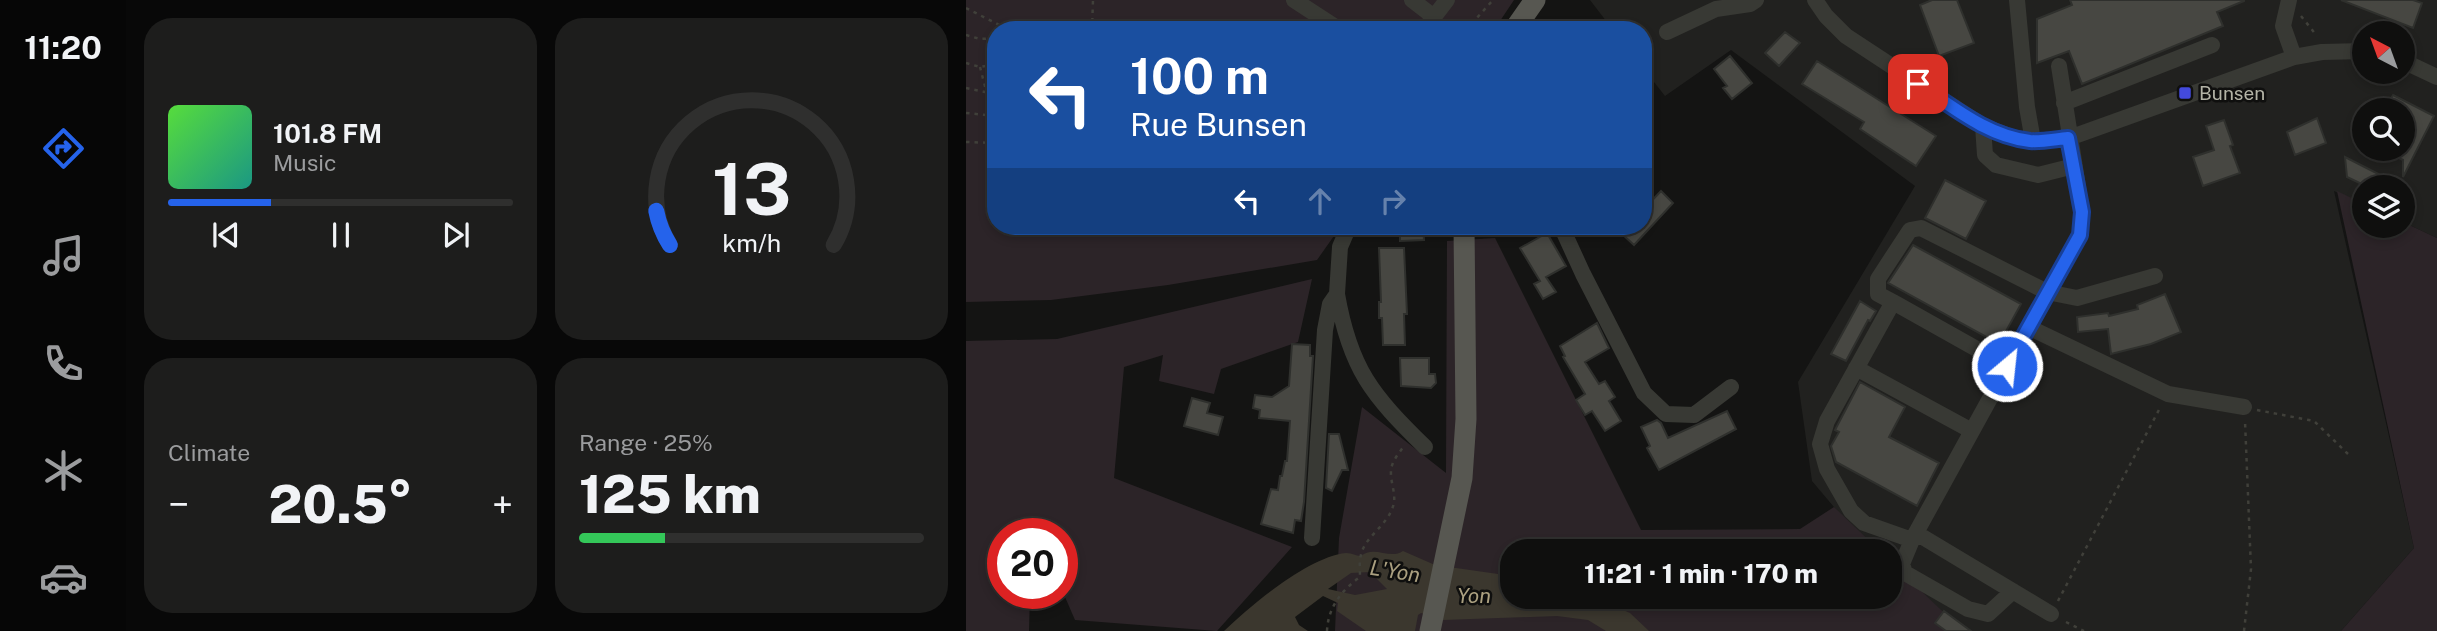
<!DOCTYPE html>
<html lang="en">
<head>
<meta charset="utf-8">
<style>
  :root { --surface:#0f0f0e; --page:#1d1d1c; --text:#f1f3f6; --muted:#9b9c9e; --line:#2f2f2e; --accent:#2563eb }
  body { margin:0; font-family:"Public Sans",sans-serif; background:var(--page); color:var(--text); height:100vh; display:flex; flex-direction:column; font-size:26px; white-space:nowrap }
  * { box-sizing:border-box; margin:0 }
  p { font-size:23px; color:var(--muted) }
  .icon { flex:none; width:38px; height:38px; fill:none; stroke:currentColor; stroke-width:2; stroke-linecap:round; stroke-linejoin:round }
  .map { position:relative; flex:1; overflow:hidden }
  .panel { display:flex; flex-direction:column; gap:18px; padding:18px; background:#080808; width:840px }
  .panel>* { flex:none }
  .guide { position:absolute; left:21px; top:21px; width:665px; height:214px; border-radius:28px; box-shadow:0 4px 10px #0003,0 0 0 2px var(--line); background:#1a4fa0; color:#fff; overflow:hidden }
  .needle { width:46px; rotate:319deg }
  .tools { position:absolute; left:1386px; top:21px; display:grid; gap:14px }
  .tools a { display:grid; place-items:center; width:63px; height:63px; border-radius:50%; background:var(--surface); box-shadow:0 4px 10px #0003,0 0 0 2px var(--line); font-size:35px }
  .speed { position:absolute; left:21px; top:518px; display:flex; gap:14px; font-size:35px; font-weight:700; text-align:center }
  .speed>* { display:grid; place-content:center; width:91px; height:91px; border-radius:50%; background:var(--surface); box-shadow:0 4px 10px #0003,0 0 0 2px var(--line); line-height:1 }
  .speed .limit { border:10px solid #d22; background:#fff; color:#111 }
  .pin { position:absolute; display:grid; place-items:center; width:60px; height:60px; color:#fff; margin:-30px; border-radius:14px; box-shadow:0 4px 10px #0006 }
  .me { position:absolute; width:77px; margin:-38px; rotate:28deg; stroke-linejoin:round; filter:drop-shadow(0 0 5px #0008) }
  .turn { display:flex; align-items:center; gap:24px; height:147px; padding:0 28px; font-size:32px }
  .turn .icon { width:91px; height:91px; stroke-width:2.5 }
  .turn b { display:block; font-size:49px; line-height:60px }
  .lanes { display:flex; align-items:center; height:66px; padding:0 28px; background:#0003; justify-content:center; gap:35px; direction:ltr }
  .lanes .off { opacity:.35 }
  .big { font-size:52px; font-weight:800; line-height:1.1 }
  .panel .widget { flex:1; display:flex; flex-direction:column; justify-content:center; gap:10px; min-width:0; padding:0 24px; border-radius:28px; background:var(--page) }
  .panel .dial { align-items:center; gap:0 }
  .dial svg { height:182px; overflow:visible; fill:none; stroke:var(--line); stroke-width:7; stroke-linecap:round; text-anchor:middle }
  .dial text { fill:var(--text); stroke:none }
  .song { display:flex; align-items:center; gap:21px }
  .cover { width:84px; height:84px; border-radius:10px; background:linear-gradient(135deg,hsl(110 70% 55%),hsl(170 70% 35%)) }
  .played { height:7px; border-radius:4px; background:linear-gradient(90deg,var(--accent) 30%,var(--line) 30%) }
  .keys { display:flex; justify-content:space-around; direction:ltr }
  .heat { display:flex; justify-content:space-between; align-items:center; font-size:38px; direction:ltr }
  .charge { height:10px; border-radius:5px; background:linear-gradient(90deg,#34c759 25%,var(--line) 0) }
  .panel .tiles { flex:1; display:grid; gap:18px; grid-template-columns:repeat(2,1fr) }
  .trip { position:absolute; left:534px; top:539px; width:402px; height:70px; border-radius:28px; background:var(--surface); box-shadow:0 4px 10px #0003,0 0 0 2px var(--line); font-weight:800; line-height:70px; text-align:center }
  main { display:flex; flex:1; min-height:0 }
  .menu { display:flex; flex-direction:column; width:126px; justify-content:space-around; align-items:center; background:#060606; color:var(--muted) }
  .menu .icon { width:49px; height:49px }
  .menu .current { color:var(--accent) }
  .menu b { font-size:32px; color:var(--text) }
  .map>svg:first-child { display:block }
  .built { fill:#21211f; fill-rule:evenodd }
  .green { fill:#2c2428 }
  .water { fill:#3b372e; fill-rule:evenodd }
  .building { fill:#474742; stroke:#2f302d; stroke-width:2 }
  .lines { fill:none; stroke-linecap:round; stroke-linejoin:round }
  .path { stroke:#40403a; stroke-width:2.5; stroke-dasharray:3.5 5; stroke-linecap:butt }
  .minor { stroke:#383934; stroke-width:16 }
  .major { stroke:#575751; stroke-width:21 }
  .route-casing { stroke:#184099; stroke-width:18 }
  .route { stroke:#2563eb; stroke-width:12 }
  .poi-dot { fill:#434add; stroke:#0f0f0e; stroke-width:2.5 }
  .labels { text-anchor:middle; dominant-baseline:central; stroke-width:5; stroke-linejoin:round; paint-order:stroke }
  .poi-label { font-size:19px; fill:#b3b3a6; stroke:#0f0f0e; text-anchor:start }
  .water-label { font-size:21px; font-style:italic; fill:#aba080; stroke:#0f0f0e }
</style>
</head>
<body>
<main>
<nav class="menu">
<b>11:20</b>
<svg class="icon current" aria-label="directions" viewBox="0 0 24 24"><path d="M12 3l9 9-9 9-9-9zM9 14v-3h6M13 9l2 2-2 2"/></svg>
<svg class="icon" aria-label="music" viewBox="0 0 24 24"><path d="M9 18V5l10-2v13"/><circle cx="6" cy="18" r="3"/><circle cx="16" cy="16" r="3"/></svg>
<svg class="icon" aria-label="phone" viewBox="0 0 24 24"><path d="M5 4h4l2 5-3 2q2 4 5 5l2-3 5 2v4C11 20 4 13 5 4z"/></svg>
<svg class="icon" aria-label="climate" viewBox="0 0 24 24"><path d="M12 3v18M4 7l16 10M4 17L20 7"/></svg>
<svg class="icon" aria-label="car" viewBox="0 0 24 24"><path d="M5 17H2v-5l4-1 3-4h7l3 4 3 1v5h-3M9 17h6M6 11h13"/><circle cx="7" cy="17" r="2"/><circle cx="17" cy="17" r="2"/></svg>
</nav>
<section class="panel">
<div class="tiles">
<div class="widget">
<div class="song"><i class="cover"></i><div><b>101.8 FM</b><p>Music</p></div></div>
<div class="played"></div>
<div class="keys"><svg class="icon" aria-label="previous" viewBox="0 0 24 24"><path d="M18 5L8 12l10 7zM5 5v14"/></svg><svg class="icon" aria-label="pause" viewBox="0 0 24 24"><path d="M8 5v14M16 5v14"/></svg><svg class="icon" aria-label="next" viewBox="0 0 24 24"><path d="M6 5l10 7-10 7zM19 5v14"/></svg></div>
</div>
<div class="widget dial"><svg viewBox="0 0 100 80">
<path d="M14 69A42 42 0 1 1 86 69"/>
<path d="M14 69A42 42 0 0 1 8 54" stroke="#2563eb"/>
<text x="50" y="56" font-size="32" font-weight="700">13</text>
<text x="50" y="72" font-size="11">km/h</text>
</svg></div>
<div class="widget"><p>Climate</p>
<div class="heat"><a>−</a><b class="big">20.5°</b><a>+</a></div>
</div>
<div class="widget"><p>Range · 25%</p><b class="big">125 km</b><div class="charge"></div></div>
</div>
</section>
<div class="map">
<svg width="1471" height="631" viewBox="0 0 1471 631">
  <rect width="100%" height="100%" fill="#141413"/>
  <path class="built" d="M624,0H1471V238L1437,222V187H1398V204L1368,191L1448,548L1375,631H991L924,569V551H905L846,481L832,382L949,186L765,50L699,96L677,68V30H647ZM1398,33H1437V72H1398ZM1398,110H1437V149H1398Z"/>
  <path class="green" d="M0,0H548L528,30H30V226H375L351,260L202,285L85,300L0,302Z
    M1371,191L1398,204V226H1437V222L1471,238V631H1375L1448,548Z
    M529,238L675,530L834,529L868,507L914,551H546V597H924V561L997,631H369L373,538L396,407L480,473L481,241Z
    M346,279L332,342L255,369L248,394L193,381L197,355L158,367L148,478L326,547L251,631L109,620L96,590V534H37V593H64L63,631H0V341L91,339Z"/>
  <path class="water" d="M437,551L469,565L546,576V597H628L664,613L683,631H640L622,620L591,616L477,620L455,613L452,615L449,631H400L371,611L372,603L357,596L329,617L333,625L342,631H258C285,605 342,557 380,553C387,553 389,556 395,556C408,545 424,560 437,551ZM404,572L421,589L389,595L362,589L385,573Z"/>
  <path class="building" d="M966,0H991L1008,43L973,56L954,5Z
    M1104,0H1278V1L1251,12L1257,26L1116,84L1103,51L1071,63V19L1106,5Z
    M1375,0H1447L1456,3L1447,28Z
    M819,32L834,43L813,66L799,53Z
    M764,56L786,83L766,99L757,88L761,86L748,69Z
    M851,61L970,136L950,166L894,129L898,122L836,84Z
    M1427,95L1468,116L1437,177V160L1414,149H1437V110H1419Z
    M1351,118L1360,143L1329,155L1321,132Z
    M1258,120L1267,145L1264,146L1274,173L1237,186L1227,157L1248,150L1240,126Z
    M1379,157L1438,187H1402L1381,177Z
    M979,180L1020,201L1000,239L959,218Z
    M695,191L707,203L668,245L655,233L663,226H677V210Z
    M434,226H457L458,240L434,241Z
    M581,233L600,266L580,277L590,292L577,299L568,284L574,281L554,248Z
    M947,245L1055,304L1033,344L922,283Z
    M413,248H438L441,314H438L439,345H417L416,318H413V302H415Z
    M1199,294L1215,332L1185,344L1145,354L1142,329L1112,332L1111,317L1142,313L1143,316L1172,309L1171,305Z
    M894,301L910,311L904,321L902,320L880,361L865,354Z
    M631,323L643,348L619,362L633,384L639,381L649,397L643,401L655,421L639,431L626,411L619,415L610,400L619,394L597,357L599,356L594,346Z
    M326,344L344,345V356H347L338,502L335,521L329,520L327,533L295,524L305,489L312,490L314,476H316L319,461H321L324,421L293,418L294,410L287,408L289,395L306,397L323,386Z
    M434,358H463V374H469L470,383L465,388L435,386Z
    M894,382L939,407L923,437L973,463L951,506L870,462L865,446L873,432L869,430Z
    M226,398L244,403L241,413L257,417L252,435L218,426Z
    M761,411L770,429L693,470L681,448L684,446L675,427L691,420L695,423L702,438Z
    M363,434H373L382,470H376L366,491L360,488Z
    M978,611L1005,631H980L969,623Z"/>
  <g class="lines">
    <path class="path" d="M0,8L43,30
      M1335,16L1351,36
      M126,30L127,0
      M500,30L527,0
      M0,35L14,39L30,38
      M0,63L14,67L30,64
      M14,67L30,129
      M0,88L19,92L30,90
      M0,113L30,116
      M0,142L30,143
      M1291,410L1348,421L1382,454
      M1092,601L1195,406
      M1100,622L1118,631
      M361,631C362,607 376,590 394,577C394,570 393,561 395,555C398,538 420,526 426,509C432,496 424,484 425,470C426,461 433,453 438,446
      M1278,631L1285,569L1279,421"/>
    <path class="minor" d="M328,0L374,30
      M446,0L468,17
      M849,0L860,16L880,36L1017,126L1046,137L1067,141L1103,138L1328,57L1356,52L1398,51
      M1051,0L1061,107L1067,141
      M1323,0L1317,26L1328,57
      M458,30L481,0
      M701,32L750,9L784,4L790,0
      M1437,61L1471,77
      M1093,66L1116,212L1114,235L946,540L898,523L885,511L861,469L854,444L861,421L927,302L912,294V279L944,230L955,228L1081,292L1111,298L1189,276
      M1098,103L1246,45
      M1017,126L1019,155L1030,165L1072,175L1108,166
      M595,226L617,274L678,393L700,414L728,415L765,387
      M371,294C384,369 406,395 459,447
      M927,302L1041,366
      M1062,327L1202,394L1278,407
      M890,368L1006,431
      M950,533L1085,614
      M346,538L359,330L364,304L371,294L374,247L383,226
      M946,540L936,564L939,573L1002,609L1022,614L1047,591"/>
    <path class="major" d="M548,30L569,0
      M464,631L496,478L500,419L498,226"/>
  </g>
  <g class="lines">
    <defs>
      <path id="route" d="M952,84C987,107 1021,136 1064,141C1076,142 1090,139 1102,138L1116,212L1114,235L1041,366"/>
    </defs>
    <use href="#route" class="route-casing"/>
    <use href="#route" class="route"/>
  </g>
  <rect class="poi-dot" x="1212" y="86" width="14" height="14" rx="3.5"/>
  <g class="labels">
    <g class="poi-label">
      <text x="1233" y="93">Bunsen</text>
    </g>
    <g class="water-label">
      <text transform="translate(429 571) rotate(9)">L'Yon</text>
      <text x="508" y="595">Yon</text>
    </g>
  </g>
</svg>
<div class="tools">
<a><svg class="needle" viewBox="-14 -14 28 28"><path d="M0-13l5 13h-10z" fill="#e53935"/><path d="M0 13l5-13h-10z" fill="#9b9c9e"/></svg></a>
<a><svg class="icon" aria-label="search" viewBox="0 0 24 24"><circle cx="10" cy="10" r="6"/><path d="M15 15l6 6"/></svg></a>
<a><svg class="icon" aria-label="layers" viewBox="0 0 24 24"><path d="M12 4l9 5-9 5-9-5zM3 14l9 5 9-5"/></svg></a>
</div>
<div class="speed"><div class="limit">20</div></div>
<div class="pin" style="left:952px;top:84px;background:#d93025"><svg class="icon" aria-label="arrive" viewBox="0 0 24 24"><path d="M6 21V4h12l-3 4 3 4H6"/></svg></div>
<svg class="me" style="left:1041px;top:366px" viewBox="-20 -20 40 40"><circle r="17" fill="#2563eb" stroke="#fff" stroke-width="3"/><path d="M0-11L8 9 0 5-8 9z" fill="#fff"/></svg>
<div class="trip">11:21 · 1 min · 170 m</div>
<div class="guide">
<div class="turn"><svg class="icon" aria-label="left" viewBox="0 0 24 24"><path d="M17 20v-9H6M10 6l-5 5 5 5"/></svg><div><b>100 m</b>Rue Bunsen</div></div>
<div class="lanes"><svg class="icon" aria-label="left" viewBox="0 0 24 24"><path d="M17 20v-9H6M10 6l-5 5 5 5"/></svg><svg class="icon off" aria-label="ahead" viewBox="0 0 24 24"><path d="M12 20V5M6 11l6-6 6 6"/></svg><svg class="icon off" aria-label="right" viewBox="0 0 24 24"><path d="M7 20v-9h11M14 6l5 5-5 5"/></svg></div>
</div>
</div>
</main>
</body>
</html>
